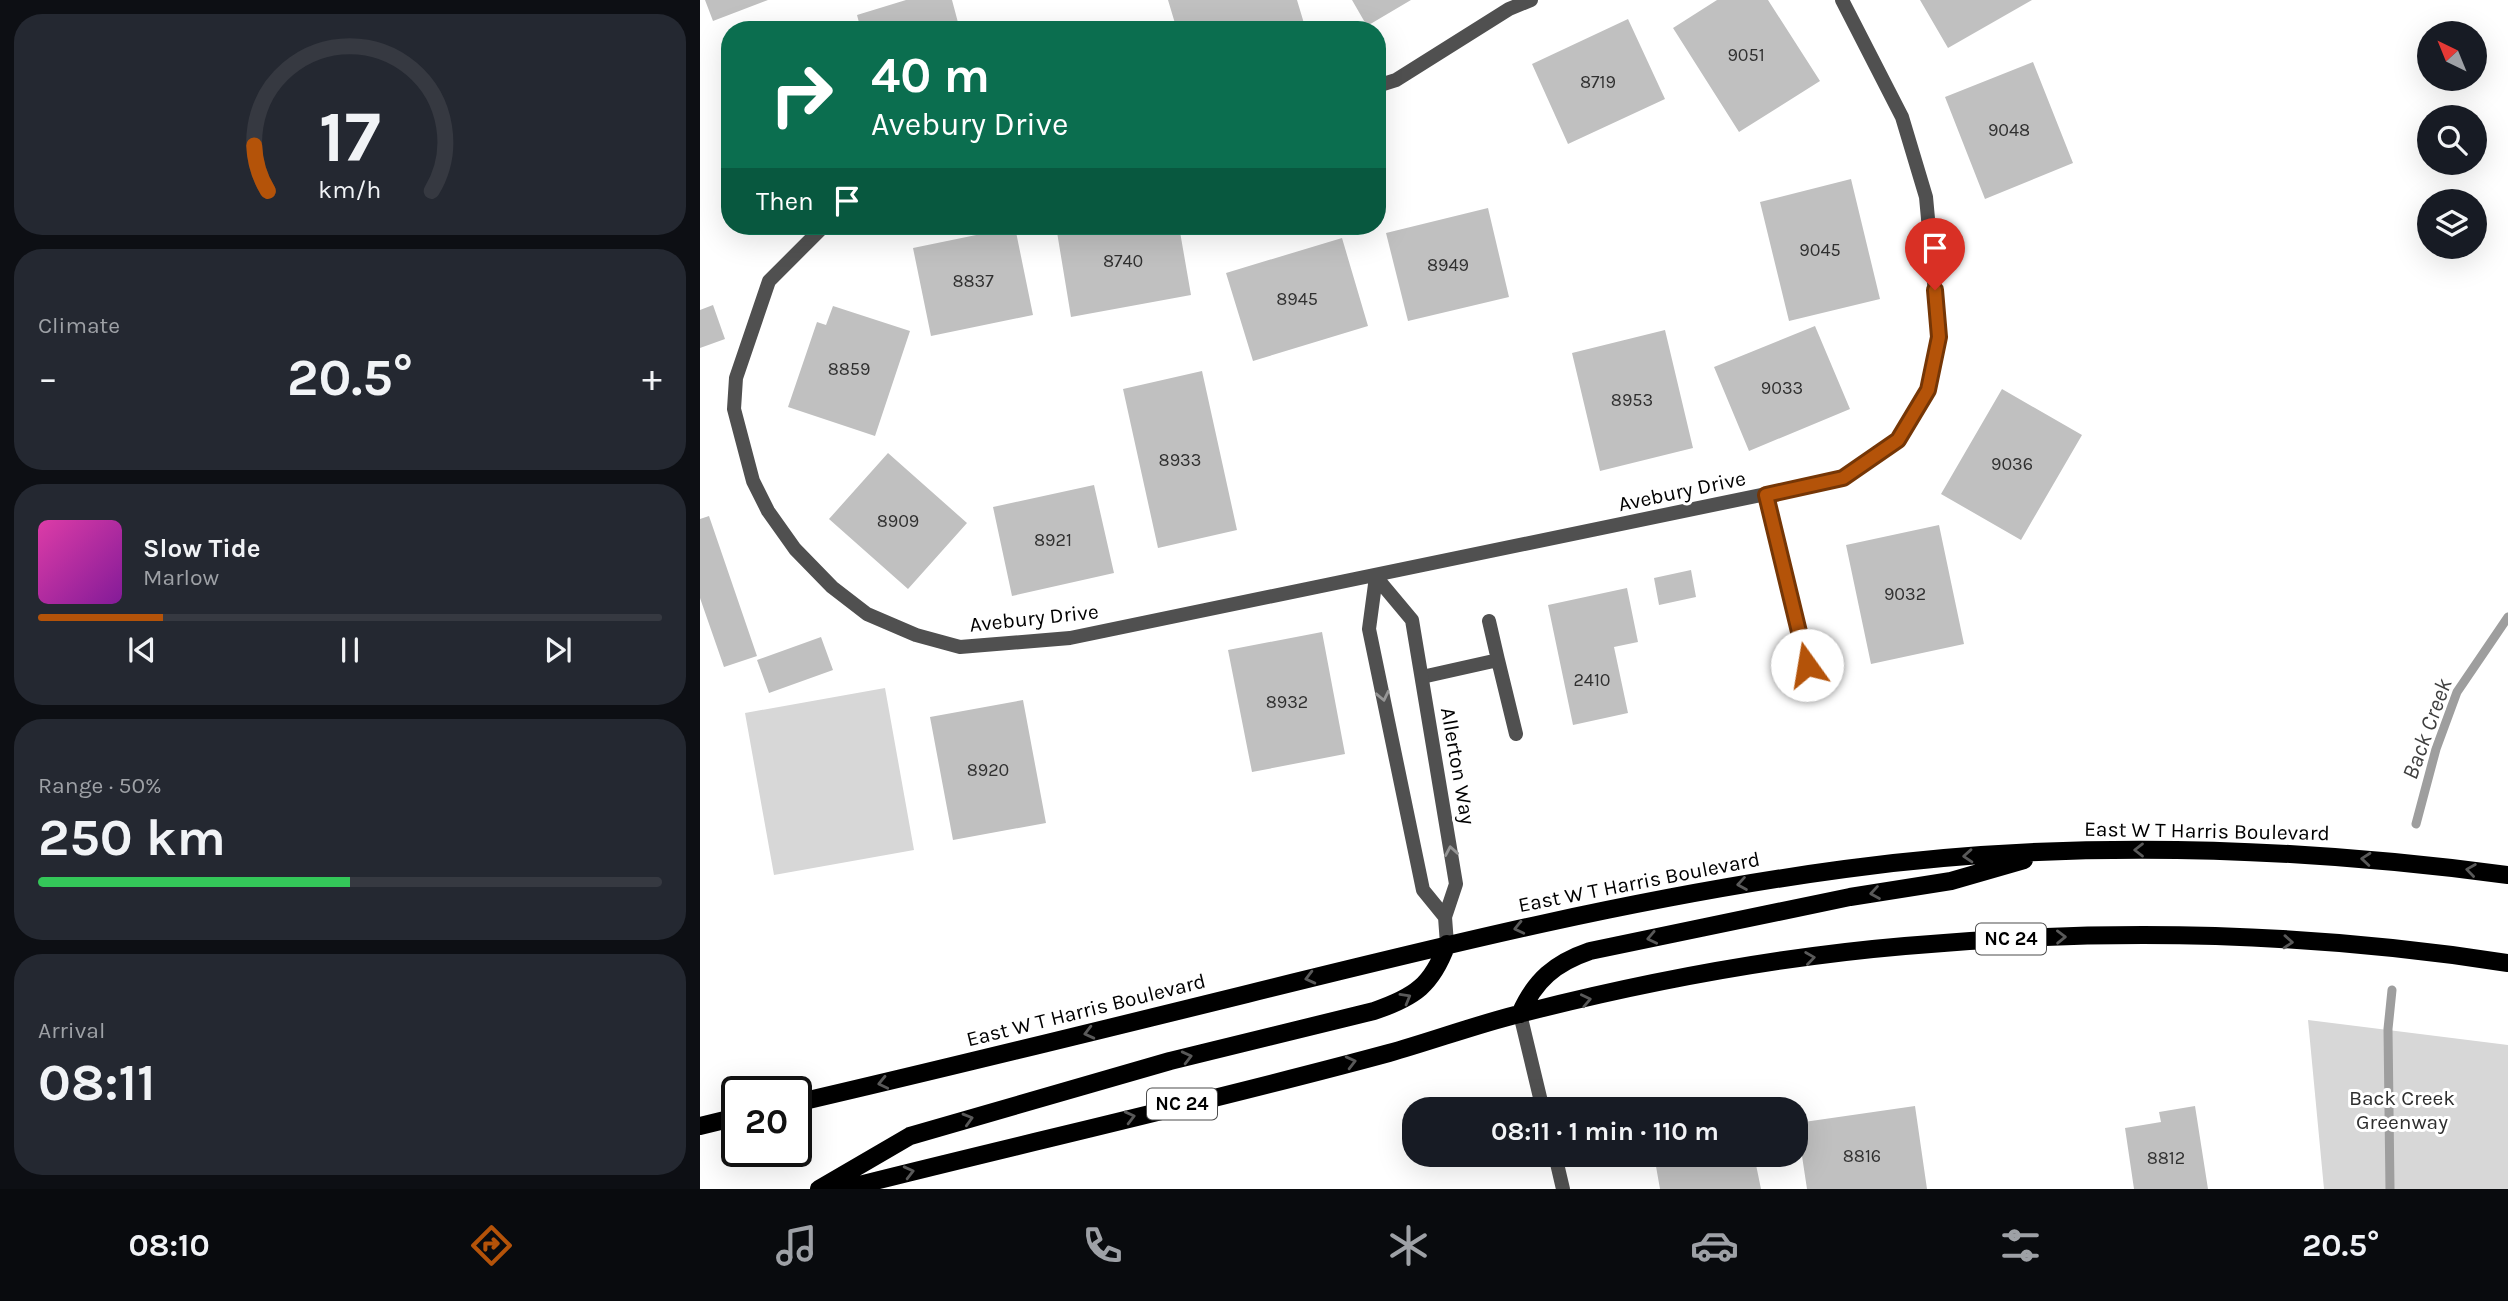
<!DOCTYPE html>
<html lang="en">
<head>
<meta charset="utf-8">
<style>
  :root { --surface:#171b24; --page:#242831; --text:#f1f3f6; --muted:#9ea1a6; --line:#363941; --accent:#b45309 }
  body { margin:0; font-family:Karla,sans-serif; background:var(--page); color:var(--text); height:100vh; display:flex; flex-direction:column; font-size:26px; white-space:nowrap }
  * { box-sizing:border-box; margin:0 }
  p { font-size:23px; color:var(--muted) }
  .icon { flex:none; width:38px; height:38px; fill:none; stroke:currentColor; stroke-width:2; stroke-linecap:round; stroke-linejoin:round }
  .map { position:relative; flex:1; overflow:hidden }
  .panel { display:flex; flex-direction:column; gap:14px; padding:14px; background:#0d0f14; width:700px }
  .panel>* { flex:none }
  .top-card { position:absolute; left:21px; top:21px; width:665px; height:214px; border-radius:28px; box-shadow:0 7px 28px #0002; background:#0b6e4f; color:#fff; overflow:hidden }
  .needle { width:46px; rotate:317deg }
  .fabs { position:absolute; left:1717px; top:21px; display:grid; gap:14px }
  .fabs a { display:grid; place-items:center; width:70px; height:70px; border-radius:50%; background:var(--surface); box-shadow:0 7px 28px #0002; font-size:35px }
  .speed { position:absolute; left:21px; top:1076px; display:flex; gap:14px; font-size:35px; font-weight:700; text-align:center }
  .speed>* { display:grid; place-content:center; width:91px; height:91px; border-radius:50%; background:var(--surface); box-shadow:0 7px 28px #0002; line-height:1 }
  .speed .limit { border:4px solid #111; border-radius:10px; background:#fff; color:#111 }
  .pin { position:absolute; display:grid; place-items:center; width:60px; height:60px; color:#fff; margin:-72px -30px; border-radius:50% 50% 50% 0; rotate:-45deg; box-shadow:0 0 7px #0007 }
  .pin .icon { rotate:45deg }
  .me { position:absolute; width:77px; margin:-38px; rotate:347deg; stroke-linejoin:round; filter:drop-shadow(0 0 5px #0008) }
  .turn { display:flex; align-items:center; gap:24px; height:147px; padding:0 35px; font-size:32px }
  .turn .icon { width:91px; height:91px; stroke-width:2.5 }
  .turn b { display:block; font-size:49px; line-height:60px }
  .then { display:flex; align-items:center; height:66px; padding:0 35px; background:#0003; gap:14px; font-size:26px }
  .big { font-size:52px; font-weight:700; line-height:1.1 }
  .panel .widget { flex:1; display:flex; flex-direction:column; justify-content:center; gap:10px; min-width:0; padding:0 24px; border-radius:28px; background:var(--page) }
  .panel .dial { align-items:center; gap:0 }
  .dial svg { height:182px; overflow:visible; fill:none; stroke:var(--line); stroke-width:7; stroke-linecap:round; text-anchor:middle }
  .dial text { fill:var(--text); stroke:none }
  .song { display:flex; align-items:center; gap:21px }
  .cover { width:84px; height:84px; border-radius:10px; background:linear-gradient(135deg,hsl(320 70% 55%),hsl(290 70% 35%)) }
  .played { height:7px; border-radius:4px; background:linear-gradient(90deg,var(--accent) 20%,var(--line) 20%) }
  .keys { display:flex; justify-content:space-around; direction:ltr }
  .heat { display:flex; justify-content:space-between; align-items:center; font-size:38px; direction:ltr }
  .charge { height:10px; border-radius:5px; background:linear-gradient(90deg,#34c759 50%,var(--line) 0) }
  .trip { position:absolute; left:702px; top:1097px; width:406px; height:70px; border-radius:28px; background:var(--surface); box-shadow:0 7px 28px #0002; font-weight:700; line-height:70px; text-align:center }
  .tab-bar { display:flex; height:112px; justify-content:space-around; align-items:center; background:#090b0e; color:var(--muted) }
  .tab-bar .icon { width:49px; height:49px }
  .tab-bar .on { color:var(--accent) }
  .tab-bar b { font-size:32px; color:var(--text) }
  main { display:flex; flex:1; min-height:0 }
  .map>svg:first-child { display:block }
  .green { fill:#d7d7d7 }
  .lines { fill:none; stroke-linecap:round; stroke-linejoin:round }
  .stream { stroke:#9e9e9e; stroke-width:9 }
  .building { fill:#c0c0c0 }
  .service { stroke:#505050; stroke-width:14 }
  .minor { stroke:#505050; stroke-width:14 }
  .primary { stroke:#000; stroke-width:18 }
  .oneway { stroke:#969696 }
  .oneway2 { stroke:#595959 }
  .route-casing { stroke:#753606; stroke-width:18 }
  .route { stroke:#b45309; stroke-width:12 }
  .labels { text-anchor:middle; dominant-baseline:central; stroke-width:6; stroke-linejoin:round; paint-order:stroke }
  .number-label { font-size:18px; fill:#303030 }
  .shield { fill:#fff; stroke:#4c4c4c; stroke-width:2 }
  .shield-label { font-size:19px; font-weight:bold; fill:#000 }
  .street-label { font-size:21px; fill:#000; stroke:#fff }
  .park-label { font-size:21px; fill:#2e2e2e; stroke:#fff }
  .water-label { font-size:23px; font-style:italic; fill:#3f3f3f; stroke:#fff }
</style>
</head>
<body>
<main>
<section class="panel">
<div class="widget dial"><svg viewBox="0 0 100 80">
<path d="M14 69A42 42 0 1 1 86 69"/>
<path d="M14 69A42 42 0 0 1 8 49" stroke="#b45309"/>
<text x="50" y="56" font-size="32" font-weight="700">17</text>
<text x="50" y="72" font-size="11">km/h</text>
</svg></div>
<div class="widget"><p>Climate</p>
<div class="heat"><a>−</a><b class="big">20.5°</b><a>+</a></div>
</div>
<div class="widget">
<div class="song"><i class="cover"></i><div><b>Slow Tide</b><p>Marlow</p></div></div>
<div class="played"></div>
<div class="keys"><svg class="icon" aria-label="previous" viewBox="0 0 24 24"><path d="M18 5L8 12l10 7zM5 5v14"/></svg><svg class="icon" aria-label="pause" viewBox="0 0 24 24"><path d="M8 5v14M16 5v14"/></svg><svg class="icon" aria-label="next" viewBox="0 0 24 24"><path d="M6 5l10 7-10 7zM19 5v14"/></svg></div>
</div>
<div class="widget"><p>Range · 50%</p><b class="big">250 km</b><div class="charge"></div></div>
<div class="widget"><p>Arrival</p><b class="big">08:11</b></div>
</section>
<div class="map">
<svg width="1808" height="1189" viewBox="0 0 1808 1189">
  <rect width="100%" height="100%" fill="#fff"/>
  <path class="green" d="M185,688L214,850L74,875L45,713Z
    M1608,1020L1808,1045V1189H1624Z"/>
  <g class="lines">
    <path class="stream" d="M1716,824L1736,749L1757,692L1808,617
      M1690,1189L1688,1029L1692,990"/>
  </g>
  <path class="building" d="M5,0H68L13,21Z
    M206,0H252L260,30H161L157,15Z
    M468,0H597L606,30H477Z
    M652,0H711L667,26Z
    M1017,0H1068L1120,81L1039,132L973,28Z
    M1220,0H1332L1248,48Z
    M928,19L965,99L868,144L832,64Z
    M1333,62L1373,163L1285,199L1245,97Z
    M1151,179L1180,299L1089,321L1060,202Z
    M788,208L809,297L708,321L686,233Z
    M356,226H479L491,295L371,317Z
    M315,227L333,315L231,336L213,248Z
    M642,238L668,326L553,361L526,273Z
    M13,305L25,339L0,348V310Z
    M133,306L210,331L175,436L88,407L117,322L126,325Z
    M1115,326L1150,409L1049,451L1014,367Z
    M965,330L993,448L900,471L872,353Z
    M502,371L537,530L458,548L423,389Z
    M1302,389L1382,435L1321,540L1241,494Z
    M188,453L267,523L208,589L129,519Z
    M394,485L414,573L312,596L293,507Z
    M9,516L57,656L24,667L0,598V519Z
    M1239,525L1264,644L1171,664L1146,545Z
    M991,570L996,597L959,605L954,578Z
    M927,588L938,642L914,647L928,713L873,725L848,605Z
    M622,632L645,754L552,772L528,650Z
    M121,637L133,670L69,693L57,660Z
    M323,700L346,823L253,840L230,717Z
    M1215,1106L1227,1189H1107L1097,1123Z
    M1495,1106L1508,1189H1434L1425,1128L1461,1122L1459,1112Z
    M954,1155H1054L1061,1189H960Z"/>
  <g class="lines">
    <path class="service" d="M1066,495L1107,665
      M798,660L816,734
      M722,677L798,660L789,621"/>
    <path class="minor" d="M677,86L696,80L809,9L831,0
      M124,226L69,281L36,378L34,409L53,481L68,511L95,549L132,587L167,614L216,635L260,647L370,638L1143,478L1198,440L1228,390L1239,337L1226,197L1202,117L1142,0
      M676,577L712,620L756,884L745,917L747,944
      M676,577L669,629L723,890L745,917
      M820,1014L843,1110
      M855,1155L863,1189"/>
    <path class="primary" d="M820,1014C835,980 855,963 890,951L1150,897L1251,881L1324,860
      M96,1103C247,1068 397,1031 547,994C745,945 943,896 1145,869C1365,839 1589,846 1808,875
      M0,1126L37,1117
      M119,1189L210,1136L470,1061L674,1011C715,997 732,985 747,944
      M143,1189C325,1143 508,1102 689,1053C732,1041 775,1025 819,1014C944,982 1076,957 1205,946C1404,928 1610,932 1808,963"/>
  </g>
  <defs><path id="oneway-chevron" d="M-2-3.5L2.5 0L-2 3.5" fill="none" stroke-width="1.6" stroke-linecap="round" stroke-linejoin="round" transform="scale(1.75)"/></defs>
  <g class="oneway">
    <use href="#oneway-chevron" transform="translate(683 696) rotate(78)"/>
    <use href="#oneway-chevron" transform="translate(751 851) rotate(-100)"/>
  </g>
  <g class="oneway2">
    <use href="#oneway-chevron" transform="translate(1439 850) rotate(180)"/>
    <use href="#oneway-chevron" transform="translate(1268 856) rotate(176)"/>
    <use href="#oneway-chevron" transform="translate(1666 859) rotate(-175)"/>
    <use href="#oneway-chevron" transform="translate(1771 870) rotate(-172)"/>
    <use href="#oneway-chevron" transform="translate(1042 884) rotate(171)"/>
    <use href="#oneway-chevron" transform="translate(1175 893) rotate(171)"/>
    <use href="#oneway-chevron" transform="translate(819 928) rotate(167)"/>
    <use href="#oneway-chevron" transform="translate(1361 937) rotate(-1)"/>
    <use href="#oneway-chevron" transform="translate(952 938) rotate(168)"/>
    <use href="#oneway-chevron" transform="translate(1588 942) rotate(4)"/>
    <use href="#oneway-chevron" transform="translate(1110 958) rotate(-8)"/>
    <use href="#oneway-chevron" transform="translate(610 978) rotate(166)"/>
    <use href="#oneway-chevron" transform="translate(706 998) rotate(-30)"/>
    <use href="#oneway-chevron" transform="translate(886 1000) rotate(-12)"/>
    <use href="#oneway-chevron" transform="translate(389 1033) rotate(166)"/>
    <use href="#oneway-chevron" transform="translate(487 1057) rotate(-14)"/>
    <use href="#oneway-chevron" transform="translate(651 1062) rotate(-14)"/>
    <use href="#oneway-chevron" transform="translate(183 1083) rotate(167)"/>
    <use href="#oneway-chevron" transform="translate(430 1117) rotate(-14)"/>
    <use href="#oneway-chevron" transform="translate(268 1119) rotate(-16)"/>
    <use href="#oneway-chevron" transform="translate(209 1172) rotate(-14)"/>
  </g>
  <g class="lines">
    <defs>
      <path id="route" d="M1107,665L1066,495L1143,478L1198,440L1228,390L1239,337L1235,290"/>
    </defs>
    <use href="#route" class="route-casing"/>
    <use href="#route" class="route"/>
  </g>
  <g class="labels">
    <g class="number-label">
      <text x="1046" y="55">9051</text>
      <text x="898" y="82">8719</text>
      <text x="1309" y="130">9048</text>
      <text x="1120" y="250">9045</text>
      <text x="423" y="261">8740</text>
      <text x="748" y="265">8949</text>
      <text x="273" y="281">8837</text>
      <text x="597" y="299">8945</text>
      <text x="149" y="369">8859</text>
      <text x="1082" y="388">9033</text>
      <text x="932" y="400">8953</text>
      <text x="480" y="460">8933</text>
      <text x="1312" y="464">9036</text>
      <text x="198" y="521">8909</text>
      <text x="353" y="540">8921</text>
      <text x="1205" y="594">9032</text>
      <text x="892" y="680">2410</text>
      <text x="587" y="702">8932</text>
      <text x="288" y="770">8920</text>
      <text x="1162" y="1156">8816</text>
      <text x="1466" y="1158">8812</text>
    </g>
    <g class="shield">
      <rect x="1276" y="923.5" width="70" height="31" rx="5"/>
      <rect x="447" y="1088.5" width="70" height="31" rx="5"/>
    </g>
    <g class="shield-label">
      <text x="1311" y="939">NC 24</text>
      <text x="482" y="1104">NC 24</text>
    </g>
    <g class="street-label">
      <text transform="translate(982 491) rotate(-12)">Avebury Drive</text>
      <text transform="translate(334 618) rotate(-6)">Avebury Drive</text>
      <text transform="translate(758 766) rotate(80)">Allerton Way</text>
      <text transform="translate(1507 831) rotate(1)">East W T Harris Boulevard</text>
      <text transform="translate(939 882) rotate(-11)">East W T Harris Boulevard</text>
      <text transform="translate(386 1010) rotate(-14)">East W T Harris Boulevard</text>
    </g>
    <g class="park-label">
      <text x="1702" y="1098">Back Creek<tspan x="1702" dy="24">Greenway</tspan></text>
    </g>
    <g class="water-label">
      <text transform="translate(1727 729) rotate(-70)">Back Creek</text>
    </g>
  </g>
</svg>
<div class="fabs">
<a><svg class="needle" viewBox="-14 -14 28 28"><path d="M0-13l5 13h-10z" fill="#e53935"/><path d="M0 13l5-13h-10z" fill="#9ea1a6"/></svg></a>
<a><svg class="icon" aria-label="search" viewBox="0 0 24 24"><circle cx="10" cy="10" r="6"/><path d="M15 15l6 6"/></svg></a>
<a><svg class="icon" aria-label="layers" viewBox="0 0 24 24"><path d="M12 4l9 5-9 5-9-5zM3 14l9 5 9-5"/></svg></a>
</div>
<div class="speed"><div class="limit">20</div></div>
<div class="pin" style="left:1235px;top:290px;background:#d93025"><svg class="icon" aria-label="arrive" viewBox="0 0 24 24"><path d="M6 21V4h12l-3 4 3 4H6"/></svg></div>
<svg class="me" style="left:1107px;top:665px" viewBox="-20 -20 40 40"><circle r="19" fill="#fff"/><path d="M0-13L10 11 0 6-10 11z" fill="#b45309"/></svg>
<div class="trip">08:11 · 1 min · 110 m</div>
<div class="top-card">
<div class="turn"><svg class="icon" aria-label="right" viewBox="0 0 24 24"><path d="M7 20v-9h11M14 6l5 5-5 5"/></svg><div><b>40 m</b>Avebury Drive</div></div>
<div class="then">Then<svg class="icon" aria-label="arrive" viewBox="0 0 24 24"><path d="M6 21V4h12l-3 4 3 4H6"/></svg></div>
</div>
</div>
</main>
<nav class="tab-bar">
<b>08:10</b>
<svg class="icon on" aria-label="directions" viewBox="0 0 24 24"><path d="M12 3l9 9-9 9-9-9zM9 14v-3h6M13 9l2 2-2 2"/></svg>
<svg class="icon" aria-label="music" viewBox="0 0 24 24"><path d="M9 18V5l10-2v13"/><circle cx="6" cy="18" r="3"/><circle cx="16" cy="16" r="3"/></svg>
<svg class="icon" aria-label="phone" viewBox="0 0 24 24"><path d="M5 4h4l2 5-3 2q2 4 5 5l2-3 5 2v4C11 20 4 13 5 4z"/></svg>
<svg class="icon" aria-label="climate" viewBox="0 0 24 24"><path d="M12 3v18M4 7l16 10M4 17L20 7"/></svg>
<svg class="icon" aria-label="car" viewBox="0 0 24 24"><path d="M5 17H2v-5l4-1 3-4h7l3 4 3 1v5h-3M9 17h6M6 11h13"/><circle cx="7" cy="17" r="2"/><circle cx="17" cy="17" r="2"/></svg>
<svg class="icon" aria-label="filters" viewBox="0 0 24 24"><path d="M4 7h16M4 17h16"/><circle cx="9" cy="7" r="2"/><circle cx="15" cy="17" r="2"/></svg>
<b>20.5°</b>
</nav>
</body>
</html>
